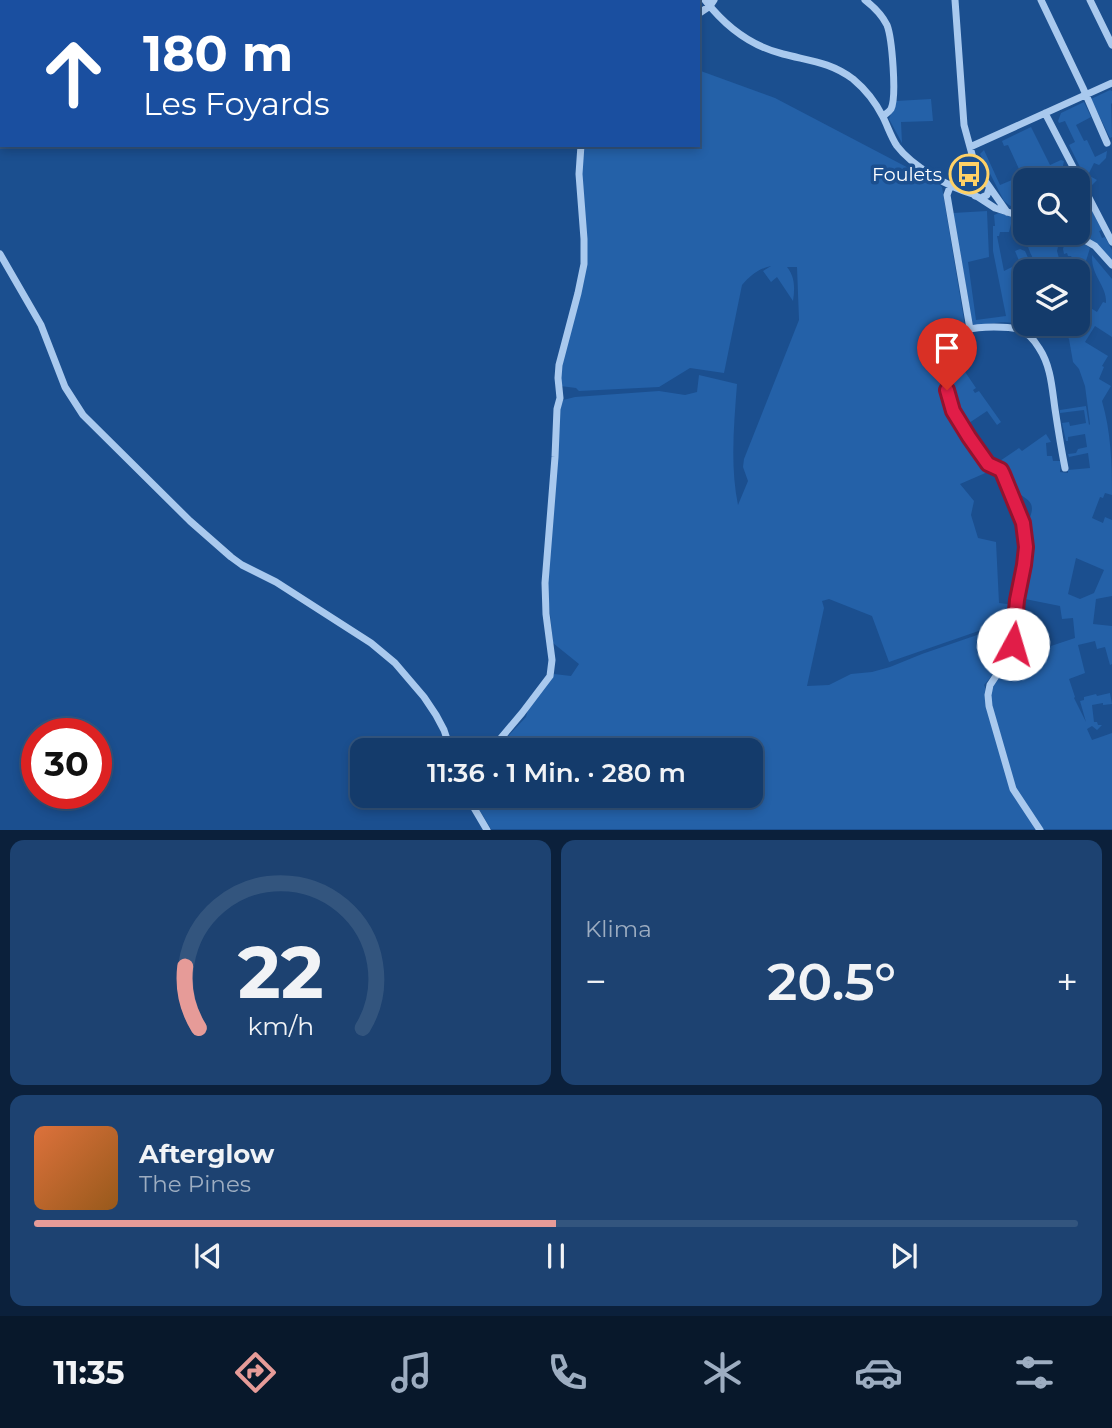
<!DOCTYPE html>
<html lang="de">
<head>
<meta charset="utf-8">
<style>
  :root { --surface:#143b6b; --page:#1d4271; --text:#f1f3f6; --muted:#9dadc1; --line:#33557e; --accent:#e69b98 }
  body { margin:0; font-family:Montserrat,sans-serif; background:var(--page); color:var(--text); height:100vh; display:flex; flex-direction:column; font-size:26px; white-space:nowrap }
  * { box-sizing:border-box; margin:0 }
  p { font-size:23px; color:var(--muted) }
  .icon { flex:none; width:38px; height:38px; fill:none; stroke:currentColor; stroke-width:2; stroke-linecap:round; stroke-linejoin:round }
  .map { position:relative; height:830px; overflow:hidden }
  .details { display:flex; flex-direction:column; gap:10px; padding:10px; background:#0b203b; flex:1 }
  .details>* { flex:none }
  .top-card { position:absolute; left:0px; top:0px; width:700px; height:147px; box-shadow:0 4px 10px #0003,0 0 0 2px var(--line); background:#1a4fa0; color:#fff; overflow:hidden }
  .tools { position:absolute; left:1013px; top:168px; display:grid; gap:14px }
  .tools a { display:grid; place-items:center; width:77px; height:77px; border-radius:14px; background:var(--surface); box-shadow:0 4px 10px #0003,0 0 0 2px var(--line); font-size:35px }
  .speed { position:absolute; left:21px; top:718px; display:flex; gap:14px; font-size:35px; font-weight:700; text-align:center }
  .speed>* { display:grid; place-content:center; width:91px; height:91px; border-radius:50%; background:var(--surface); box-shadow:0 4px 10px #0003,0 0 0 2px var(--line); line-height:1 }
  .speed .limit { border:10px solid #d22; background:#fff; color:#111 }
  .pin { position:absolute; display:grid; place-items:center; width:60px; height:60px; color:#fff; margin:-72px -30px; border-radius:50% 50% 50% 0; rotate:-45deg; box-shadow:0 0 7px #0007 }
  .pin .icon { rotate:45deg }
  .me { position:absolute; width:77px; margin:-38px; rotate:6deg; stroke-linejoin:round; filter:drop-shadow(0 0 5px #0008) }
  .turn { display:flex; align-items:center; gap:24px; height:147px; padding:0 28px; font-size:32px }
  .turn .icon { width:91px; height:91px; stroke-width:2.5 }
  .turn b { display:block; font-size:49px; line-height:60px }
  .big { font-size:52px; font-weight:600; line-height:1.1 }
  .details .tile { flex:1; display:flex; flex-direction:column; justify-content:center; gap:10px; min-width:0; padding:0 24px; border-radius:14px; background:var(--page) }
  .details .dial { align-items:center; gap:0 }
  .dial svg { height:182px; overflow:visible; fill:none; stroke:var(--line); stroke-width:7; stroke-linecap:round; text-anchor:middle }
  .dial text { fill:var(--text); stroke:none }
  .song { display:flex; align-items:center; gap:21px }
  .cover { width:84px; height:84px; border-radius:10px; background:linear-gradient(135deg,hsl(20 70% 55%),hsl(30 70% 35%)) }
  .played { height:7px; border-radius:4px; background:linear-gradient(90deg,var(--accent) 50%,var(--line) 50%) }
  .keys { display:flex; justify-content:space-around; direction:ltr }
  .heat { display:flex; justify-content:space-between; align-items:center; font-size:38px; direction:ltr }
  .details .tiles { flex:1; display:grid; gap:10px; grid-template-columns:1fr 1fr }
  .tile:last-child { grid-column:span 2 }
  .trip { position:absolute; left:350px; top:738px; width:413px; height:70px; border-radius:14px; background:var(--surface); box-shadow:0 4px 10px #0003,0 0 0 2px var(--line); font-weight:600; line-height:70px; text-align:center }
  .dock { display:flex; height:112px; justify-content:space-around; align-items:center; background:#08182b; color:var(--muted) }
  .dock .icon { width:49px; height:49px }
  .dock .on { color:var(--accent) }
  .dock b { font-size:32px; color:var(--text) }
  .map>svg:first-child { display:block }
  .green { fill:#2461a8; fill-rule:evenodd }
  .lines { fill:none; stroke-linecap:round; stroke-linejoin:round }
  .minor { stroke:#a9c9ee; stroke-width:7 }
  .route-casing { stroke:#92132f; stroke-width:18 }
  .route { stroke:#e11d48; stroke-width:12 }
  .labels { text-anchor:middle; dominant-baseline:central; stroke-width:7; stroke-linejoin:round; paint-order:stroke }
  .poi-label { font-size:19px; fill:#fff; stroke:#1b4f8f; text-anchor:end }
</style>
</head>
<body>
<div class="map">
<svg width="1112" height="830" viewBox="0 0 1112 830">
  <rect width="100%" height="100%" fill="#1b4f8f"/>
  <path class="green" d="M698,70L775,98L939,184L942,187L965,326L955,332L949,341L941,360L944,400L966,443L981,465L990,471L960,484L974,501L971,515L978,538L996,542L999,603L1015,605C1011,618 1005,620 993,626L889,662L872,616L829,599L822,601L824,608L807,686L829,685L851,674L872,672L890,667L922,654L1006,625L1011,628C1013,651 998,668 984,685L985,687L986,696L990,699L994,682L1009,662L1016,640L1043,633L1048,647L1075,638L1073,618L1062,619L1060,606L1020,598C1022,575 1022,548 1027,525C1029,518 1034,511 1031,504C1027,497 1018,495 1014,489C1006,478 1010,469 994,465L1019,448L1022,451L1046,434L1051,442L1046,443L1047,456H1052L1053,461H1061L1060,472L1068,473V470L1090,468L1088,453L1069,457L1068,454L1076,453L1078,449L1087,447L1085,434L1068,437V441H1066L1062,423L1069,422L1070,426L1086,423L1084,410L1060,413V410L1086,406L1089,425L1090,424L1085,386L1079,369L1073,362L1069,339L1065,333L1063,324H1078V300L1097,312L1103,302L1106,303C1107,285 1091,277 1092,255L1112,279V337L1095,326L1085,342L1108,356L1102,366L1104,367L1099,379L1111,386L1102,401C1111,432 1112,463 1112,495L1105,493L1103,498L1100,497L1092,518L1103,523L1105,517L1112,520V596L1096,599L1093,624L1112,626V664L1110,665L1105,647L1097,649L1095,641L1078,645L1085,673L1069,679L1075,697L1074,698L1086,722L1080,701L1084,700V697L1096,694L1097,696L1110,693L1112,704L1103,705V703L1092,705L1094,722H1097L1098,725H1102L1097,730L1092,726L1087,729L1092,740L1112,733V829H491L471,796H751V751H494L526,717L528,709L554,674L571,676L579,664L553,643L547,585L560,407L563,400L575,397L659,391L685,395L697,392L699,375L737,384C734,424 730,466 738,505L748,481L743,467L744,459L799,320L797,267H787C795,277 795,288 793,301L777,277L771,282L763,271L771,266C758,269 751,275 742,285L724,373L690,368L659,387L579,391L576,388L560,386L559,372L583,279L581,179L583,145H698ZM1076,558L1104,570L1094,593L1080,599L1068,594Z
    M1110,90L1112,91V103L1111,104L1112,137L1110,138L1091,99Z
    M931,99L933,121L901,122L902,143L889,119L896,101Z
    M1084,102L1091,117L1076,125L1084,141L1087,140L1095,157L1107,151L1106,158L1099,165L1094,163L1088,175L1097,180L1090,187L1069,145L1075,142L1065,121L1059,123L1058,121L1061,113Z
    M1031,127L1050,165L1061,160L1064,161L1060,180H1044L1045,175L1033,174L1032,180H1026L1025,182L1008,145L1004,146L1002,141Z
    M984,150L1000,185L1012,180L1013,182L1018,210L1009,205L1004,201L980,154Z
    M1078,182L1102,230L1099,231L1102,238L1105,237L1112,250V260L1095,243L1078,233Z
    M987,211L989,257L968,262L976,320L1006,316L993,251V226H995L994,215L999,213L1015,218L1019,225L1011,224L1009,232H1000L999,236H997L1004,271L1020,263L1015,251L1020,249L1025,251L1034,271H1026V324H1036L1042,330L1039,331V336L1035,338C1016,315 1000,323 973,326L953,213Z
    M1025,221L1026,233H1032L1037,236V233L1061,234L1057,251L1060,262L1052,267L1058,271H1039C1031,255 1023,240 1025,221Z
    M1067,235L1079,240L1090,248L1086,261V274L1085,277H1081L1078,279L1077,271L1079,269L1071,256H1068L1067,253L1064,254L1063,249Z
    M953,354L976,388L973,390L975,393L979,391L1001,422L997,425L987,411L969,423L971,425L968,427C948,397 948,390 950,355Z"/>
  <g class="lines">
    <path class="minor" d="M705,0C725,26 751,46 783,54C810,61 830,62 853,79C865,89 876,103 883,117C888,127 891,137 897,146C912,166 950,188 973,194
      M865,0C874,7 882,15 887,25C892,38 897,97 891,109C888,113 887,113 883,116
      M955,0L964,125L979,180
      M1041,0L1083,88L1107,143
      M1090,0L1112,45
      M698,14L710,6L714,0
      M1045,113L1112,242
      M970,147L1112,83
      M951,184L947,195L970,329
      M989,189L987,195L981,198L975,196C968,186 976,177 986,182L1007,212
      M978,197L995,208L1026,218
      M1072,233L1095,246L1112,265
      M0,254L41,325L65,387L83,415L190,521L231,557L242,565L276,582L371,643L395,663L424,697L436,715L444,730L451,751
      M490,751L522,713L550,676L552,660L546,614L545,583L555,457L557,409L560,398L558,378L559,365L578,293L584,264V239L579,174L581,145
      M467,796L487,830
      M1040,830L1013,789L989,706L988,695L990,685L1004,664L1013,644L1017,600L1025,565L1026,547L1023,523L1004,474C999,469 995,469 990,466C982,460 959,423 954,412C942,389 940,343 968,330C975,327 985,327 994,327C1016,327 1027,328 1039,348C1051,366 1052,388 1055,409C1058,429 1061,448 1065,468"/>
  </g>
  <g class="lines">
    <defs>
      <path id="route" d="M947,390L953,411L969,437L988,464L1001,470L1003,474L1023,523L1026,547L1024,565L1017,600L1013,644"/>
    </defs>
    <use href="#route" class="route-casing"/>
    <use href="#route" class="route"/>
  </g>
  <defs>
    <symbol id="bus-ring" viewBox="-11 -11 22 22"><circle r="9.5" fill="#1b4f8f" stroke="#ffd166" stroke-width="1.5"/><path d="M-5-6H5V4H4V6H2V4H-2V6H-4V4H-5ZM-3.5-4V0h7V-4ZM-3.5 1.2v1.5H-2V1.2ZM2 1.2v1.5H3.5V1.2Z" fill="#ffd166"/></symbol>
  </defs>
  <g fill-rule="evenodd">
    <use href="#bus-ring" x="947" y="152" width="44" height="44"/>
  </g>
  <g class="labels">
    <g class="poi-label">
      <text x="942" y="174">Foulets</text>
    </g>
  </g>
</svg>
<div class="tools">
<a><svg class="icon" aria-label="search" viewBox="0 0 24 24"><circle cx="10" cy="10" r="6"/><path d="M15 15l6 6"/></svg></a>
<a><svg class="icon" aria-label="layers" viewBox="0 0 24 24"><path d="M12 4l9 5-9 5-9-5zM3 14l9 5 9-5"/></svg></a>
</div>
<div class="speed"><div class="limit">30</div></div>
<div class="pin" style="left:947px;top:390px;background:#d93025"><svg class="icon" aria-label="arrive" viewBox="0 0 24 24"><path d="M6 21V4h12l-3 4 3 4H6"/></svg></div>
<svg class="me" style="left:1013px;top:644px" viewBox="-20 -20 40 40"><circle r="19" fill="#fff"/><path d="M0-13L10 11 0 6-10 11z" fill="#e11d48"/></svg>
<div class="trip">11:36 · 1 Min. · 280 m</div>
<div class="top-card">
<div class="turn"><svg class="icon" aria-label="ahead" viewBox="0 0 24 24"><path d="M12 20V5M6 11l6-6 6 6"/></svg><div><b>180 m</b>Les Foyards</div></div>
</div>
</div>
<section class="details">
<div class="tiles">
<div class="tile dial"><svg viewBox="0 0 100 80">
<path d="M14 69A42 42 0 1 1 86 69"/>
<path d="M14 69A42 42 0 0 1 8 42" stroke="#e69b98"/>
<text x="50" y="56" font-size="32" font-weight="700">22</text>
<text x="50" y="72" font-size="11">km/h</text>
</svg></div>
<div class="tile"><p>Klima</p>
<div class="heat"><a>−</a><b class="big">20.5°</b><a>+</a></div>
</div>
<div class="tile">
<div class="song"><i class="cover"></i><div><b>Afterglow</b><p>The Pines</p></div></div>
<div class="played"></div>
<div class="keys"><svg class="icon" aria-label="previous" viewBox="0 0 24 24"><path d="M18 5L8 12l10 7zM5 5v14"/></svg><svg class="icon" aria-label="pause" viewBox="0 0 24 24"><path d="M8 5v14M16 5v14"/></svg><svg class="icon" aria-label="next" viewBox="0 0 24 24"><path d="M6 5l10 7-10 7zM19 5v14"/></svg></div>
</div>
</div>
</section>
<nav class="dock">
<b>11:35</b>
<svg class="icon on" aria-label="directions" viewBox="0 0 24 24"><path d="M12 3l9 9-9 9-9-9zM9 14v-3h6M13 9l2 2-2 2"/></svg>
<svg class="icon" aria-label="music" viewBox="0 0 24 24"><path d="M9 18V5l10-2v13"/><circle cx="6" cy="18" r="3"/><circle cx="16" cy="16" r="3"/></svg>
<svg class="icon" aria-label="phone" viewBox="0 0 24 24"><path d="M5 4h4l2 5-3 2q2 4 5 5l2-3 5 2v4C11 20 4 13 5 4z"/></svg>
<svg class="icon" aria-label="climate" viewBox="0 0 24 24"><path d="M12 3v18M4 7l16 10M4 17L20 7"/></svg>
<svg class="icon" aria-label="car" viewBox="0 0 24 24"><path d="M5 17H2v-5l4-1 3-4h7l3 4 3 1v5h-3M9 17h6M6 11h13"/><circle cx="7" cy="17" r="2"/><circle cx="17" cy="17" r="2"/></svg>
<svg class="icon" aria-label="filters" viewBox="0 0 24 24"><path d="M4 7h16M4 17h16"/><circle cx="9" cy="7" r="2"/><circle cx="15" cy="17" r="2"/></svg>
</nav>
</body>
</html>
